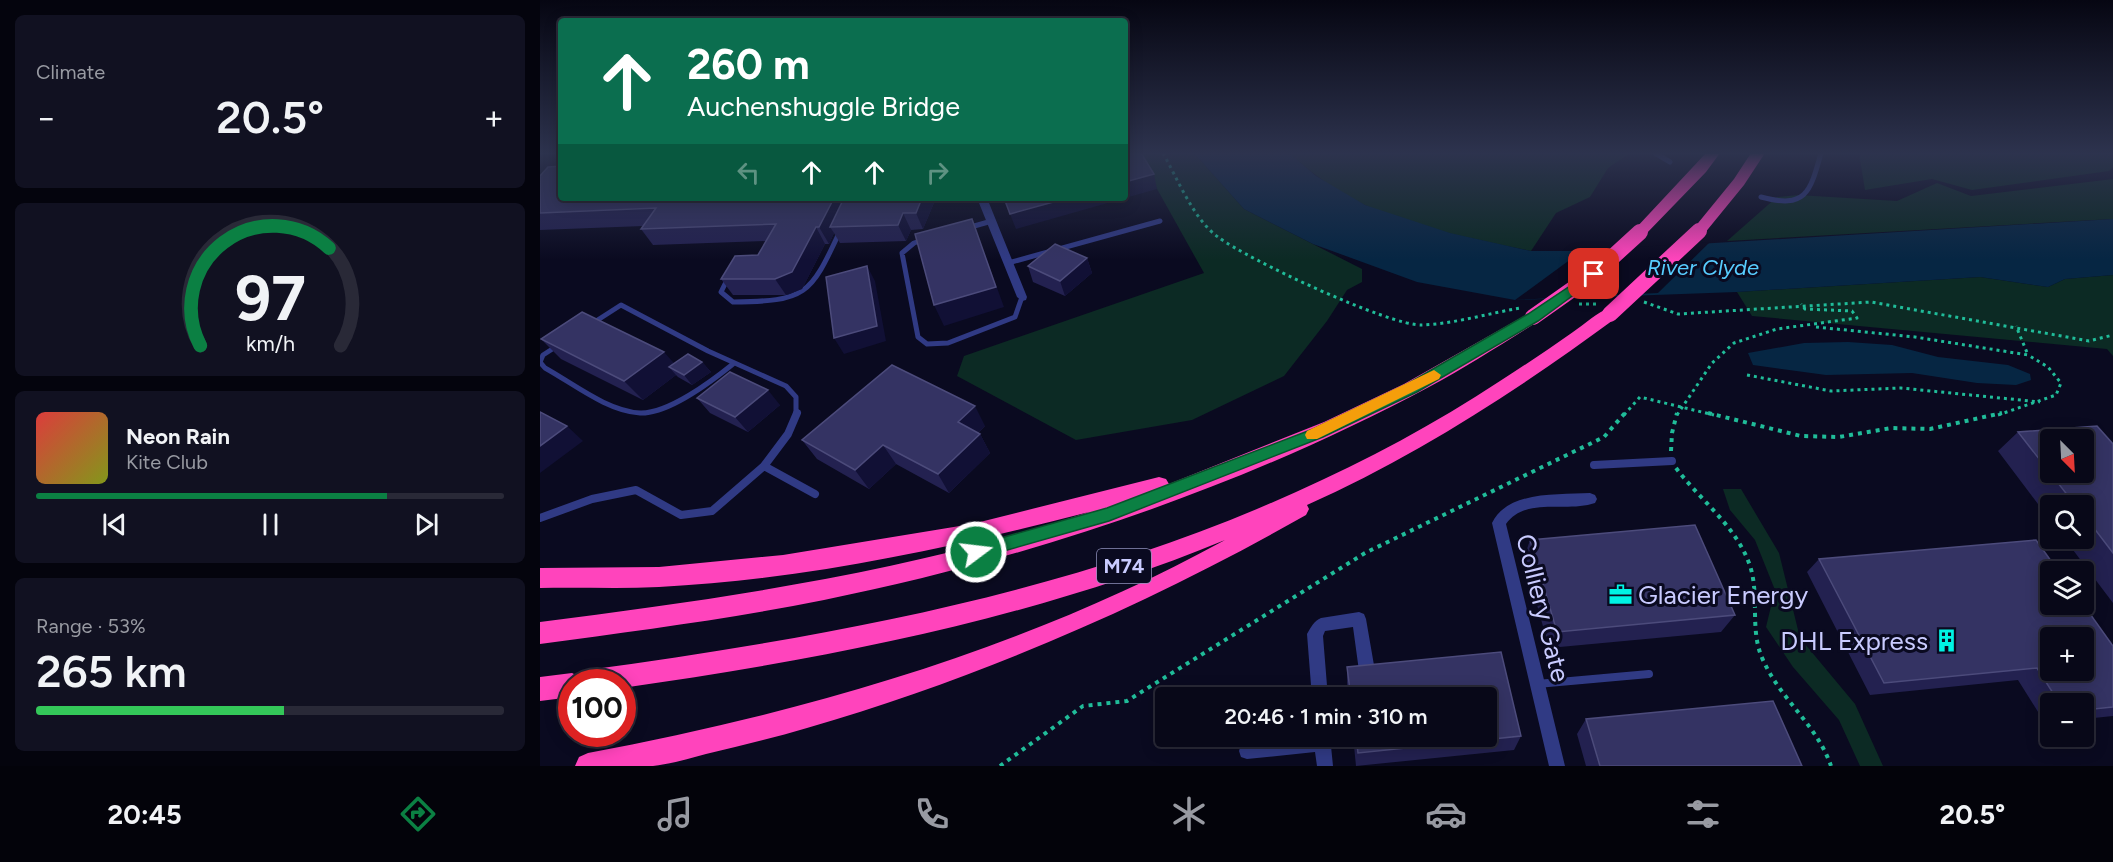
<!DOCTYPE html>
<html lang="en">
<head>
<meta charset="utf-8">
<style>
  :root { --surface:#080818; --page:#111121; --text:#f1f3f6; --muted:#989aa2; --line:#292937; --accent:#0b8043 }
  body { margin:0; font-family:Figtree,sans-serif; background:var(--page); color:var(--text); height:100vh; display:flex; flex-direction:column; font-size:22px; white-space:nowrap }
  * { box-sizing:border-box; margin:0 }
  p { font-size:20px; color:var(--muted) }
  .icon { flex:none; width:33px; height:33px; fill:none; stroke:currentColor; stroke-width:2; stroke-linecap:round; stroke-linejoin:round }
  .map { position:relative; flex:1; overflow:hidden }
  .side { display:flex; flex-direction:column; gap:15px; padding:15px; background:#04040d; width:540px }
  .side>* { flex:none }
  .hud { position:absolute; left:18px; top:18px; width:570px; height:183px; border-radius:6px; box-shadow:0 3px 15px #0003,0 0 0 2px var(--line); background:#0b6e4f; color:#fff; overflow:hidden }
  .needle { width:39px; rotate:156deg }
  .buttons { position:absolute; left:1500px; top:429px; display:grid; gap:12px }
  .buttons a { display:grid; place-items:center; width:54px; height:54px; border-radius:6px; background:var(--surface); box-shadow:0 3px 15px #0003,0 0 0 2px var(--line); font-size:30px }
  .speed { position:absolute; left:18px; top:669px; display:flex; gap:12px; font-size:30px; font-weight:700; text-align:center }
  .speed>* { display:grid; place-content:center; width:78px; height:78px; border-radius:50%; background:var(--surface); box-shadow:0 3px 15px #0003,0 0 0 2px var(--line); line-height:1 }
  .speed .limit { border:9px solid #d22; background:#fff; color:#111 }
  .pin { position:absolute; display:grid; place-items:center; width:51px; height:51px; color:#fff; margin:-26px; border-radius:12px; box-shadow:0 3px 9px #0006 }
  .me { position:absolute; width:66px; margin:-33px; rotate:75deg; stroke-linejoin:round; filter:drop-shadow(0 0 4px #0008) }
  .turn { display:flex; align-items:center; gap:21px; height:126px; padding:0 30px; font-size:27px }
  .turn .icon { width:78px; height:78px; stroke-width:2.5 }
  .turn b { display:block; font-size:42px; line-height:51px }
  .lanes { display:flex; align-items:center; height:57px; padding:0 30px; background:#0003; justify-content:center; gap:30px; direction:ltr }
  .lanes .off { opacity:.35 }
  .big { font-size:45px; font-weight:600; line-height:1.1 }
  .side .tile { flex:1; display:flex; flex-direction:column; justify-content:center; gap:9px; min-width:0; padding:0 21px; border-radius:9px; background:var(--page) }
  .side .dial { align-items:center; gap:0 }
  .dial svg { height:156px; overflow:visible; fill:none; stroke:var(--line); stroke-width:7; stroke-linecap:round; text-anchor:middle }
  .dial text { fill:var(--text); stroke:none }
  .song { display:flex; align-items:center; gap:18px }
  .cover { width:72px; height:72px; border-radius:9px; background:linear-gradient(135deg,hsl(0 70% 55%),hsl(70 70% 35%)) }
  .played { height:6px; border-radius:3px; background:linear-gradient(90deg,var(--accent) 75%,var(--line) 75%) }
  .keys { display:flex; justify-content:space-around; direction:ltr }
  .heat { display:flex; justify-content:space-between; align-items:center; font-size:33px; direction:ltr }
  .charge { height:9px; border-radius:4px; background:linear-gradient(90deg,#34c759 53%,var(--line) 0) }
  .trip { position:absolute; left:615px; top:687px; width:342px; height:60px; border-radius:6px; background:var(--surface); box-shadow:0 3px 15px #0003,0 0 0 2px var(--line); font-weight:600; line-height:60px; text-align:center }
  .dock { display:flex; height:96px; justify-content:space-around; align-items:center; background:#03030a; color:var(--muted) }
  .dock .icon { width:42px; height:42px }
  .dock .current { color:var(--accent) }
  .dock b { font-size:27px; color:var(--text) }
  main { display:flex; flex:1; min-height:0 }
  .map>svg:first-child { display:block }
  .green { fill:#0c2a24 }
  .water { fill:#062643 }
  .pier { fill:#0a0a20 }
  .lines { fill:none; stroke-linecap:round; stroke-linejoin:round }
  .path-far1 { stroke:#20bc99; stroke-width:3; stroke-dasharray:3 4; stroke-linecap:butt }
  .path { stroke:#20bc99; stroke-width:4; stroke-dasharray:4 5; stroke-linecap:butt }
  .lane-far1 { stroke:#303a84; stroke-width:5 }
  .lane { stroke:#303a84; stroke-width:8 }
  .street { fill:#303a84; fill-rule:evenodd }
  .highway { fill:#ff44bc; fill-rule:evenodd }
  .highway-bridge { stroke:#ff44bc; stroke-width:16 }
  .wall { fill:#232150 }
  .shaded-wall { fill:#111035 }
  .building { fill:#343363; stroke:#4c4b7b; stroke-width:1.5; fill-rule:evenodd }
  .route { fill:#0b8043; stroke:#07532c; stroke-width:1.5 }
  .slow { fill:#f59e0b }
  .labels { text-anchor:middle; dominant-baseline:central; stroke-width:6; stroke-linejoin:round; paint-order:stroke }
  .shield { fill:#0a0a20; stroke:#9091bc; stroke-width:1.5 }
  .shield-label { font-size:20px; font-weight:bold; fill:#c9cbff }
  .water-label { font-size:22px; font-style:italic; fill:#57cdff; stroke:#0a0a20 }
  .near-poi-label { font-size:26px; fill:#c9cbff; stroke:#0a0a20; text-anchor:start }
  .near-street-label { font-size:26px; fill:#c9cbff; stroke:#0a0a20 }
</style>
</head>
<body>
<main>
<section class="side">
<div class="tile"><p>Climate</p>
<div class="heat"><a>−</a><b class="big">20.5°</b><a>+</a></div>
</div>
<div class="tile dial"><svg viewBox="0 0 100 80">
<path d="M14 69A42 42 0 1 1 86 69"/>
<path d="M14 69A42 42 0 0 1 80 19" stroke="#0b8043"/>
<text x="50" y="56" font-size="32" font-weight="700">97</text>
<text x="50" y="72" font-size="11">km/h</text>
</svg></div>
<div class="tile">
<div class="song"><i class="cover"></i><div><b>Neon Rain</b><p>Kite Club</p></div></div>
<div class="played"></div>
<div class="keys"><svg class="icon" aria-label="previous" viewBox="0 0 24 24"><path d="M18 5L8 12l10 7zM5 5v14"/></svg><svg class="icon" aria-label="pause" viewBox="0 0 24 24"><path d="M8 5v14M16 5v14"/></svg><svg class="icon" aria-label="next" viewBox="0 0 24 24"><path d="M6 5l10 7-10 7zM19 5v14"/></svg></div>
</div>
<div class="tile"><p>Range · 53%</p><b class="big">265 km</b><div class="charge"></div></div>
</section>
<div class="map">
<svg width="1573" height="766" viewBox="0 0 1573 766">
  <rect width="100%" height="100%" fill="#0a0a20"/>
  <path class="green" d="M597,153H654L704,209L822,269V282L807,290L787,321L744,376L652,420L536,440L417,376L424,356L664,273Z
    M749,153H1090L1068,168L1050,197L1016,213L991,251C935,239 877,229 825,205C797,193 772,173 749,153Z
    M1319,153H1573V167L1569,171L1432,190L1392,179L1325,190Z
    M1573,179V219L1187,241L1237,197L1258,195L1357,201L1397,183L1431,196Z
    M1573,275V356L1567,349L1212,316L1197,292L1440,277L1508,287L1525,279Z
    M1183,489H1201L1239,553L1260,638L1315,704L1343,766H1320L1299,720L1253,667L1226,627L1235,590L1215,540L1190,510Z"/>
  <path class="water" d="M654,153H749L776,176L825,205L910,233L991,251H1042L1573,219V275L1525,279L1508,287L1440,277L1197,292L975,300L877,282L773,244L704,209Z
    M1308,342L1352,345L1398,357L1468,365L1490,374L1491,380L1476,385L1437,383L1372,373L1286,375L1213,365L1208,353L1264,343Z"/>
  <path class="pier" d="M1170,242L1118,293L975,300L1042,251Z"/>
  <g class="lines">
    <path class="path-far1" d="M623,153C637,178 654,220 678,237C707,259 849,326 882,325C914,324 949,313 981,308
      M1104,302L1138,314L1331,302L1549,341L1573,335
      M1039,304H1059
      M1276,327L1375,337L1488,355L1476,326
      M1207,375L1291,391L1361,388L1500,402
      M1084,415L1100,397L1174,415
      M1137,415L1172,363L1194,343L1237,329L1317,318L1312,311L1265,309L1261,304
      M1458,415L1516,395L1521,383L1508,367L1488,355"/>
    <path class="path" d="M1168,413L1261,436L1299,437L1351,428L1390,429L1462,413
      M1131,451L1132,433L1137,413
      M1136,468C1159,499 1195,525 1209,563C1221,595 1208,631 1224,662C1242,701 1277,725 1291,766
      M460,766L543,706L587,701L825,553L1064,437L1085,413"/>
    <path class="lane-far1" d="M1115,153L1130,162
      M1221,197C1266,209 1270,193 1281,153
      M427,228L452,221
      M383,240L374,243L362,253L378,337L387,344L408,343L475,317L482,297
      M468,263L620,221
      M188,278L181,292L193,302C266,301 270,296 300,231
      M53,323L81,305L168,351L246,386L256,397V415
      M17,346L3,355L0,362L5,368C34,384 67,411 100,413C128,414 172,381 193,364"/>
    <path class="lane" d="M1054,465L1132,461
      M224,466L248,434L257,413
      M0,518L52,499L96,490L141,515L172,511L224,466L275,494
      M997,684L1109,674"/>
    <path class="street" d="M437,198H447L487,297L486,300L482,301L477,297Z
      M1050,493L1055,495L1057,499L1055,503C1027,513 986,496 966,524L1025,766H1009L952,523C968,490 1019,495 1050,493Z
      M819,612L824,614L826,619L835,671L832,676L827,679L822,676L819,671L813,627L785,631L783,636L788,698H772L767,634C771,627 774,621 781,618Z
      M767,736H790L793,766H777L775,752L707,759L701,757L699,751L701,745L707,743Z"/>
    <path class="highway" d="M1166,153H1180L1166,172L1105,235H1095L1092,232L1095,229Z
      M1211,153H1225L1204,185L1164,234H1154L1151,231L1154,228L1194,179Z
      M1070,308L1078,314L1076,318C978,390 878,455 767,505L769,509L766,515C607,605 442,677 267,728C233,738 200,746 166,754C148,759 130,764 113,766C87,766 61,766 35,766L39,757L48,753C268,712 488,648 685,540C494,619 286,659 82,688V682H32V697L0,701V677L32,673L38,676L47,670C288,637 533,593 756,492C827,460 895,424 960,381C985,365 1009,349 1033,332C1045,324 1057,312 1070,308Z
      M993,311L1001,317L999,321C963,343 927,367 889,387C702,487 492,558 284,600C190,619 95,631 0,644V622C186,598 371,572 549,512C409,548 264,580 119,587C79,589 39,587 0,588V568L119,567L243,555L432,524L619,477L626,479L629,484L784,422L864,384Z"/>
    <path class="highway-bridge" d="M1070,314L1159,231
      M993,317L1054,274L1100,232"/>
  </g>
  <path class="wall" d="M0,176L396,198L383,229L371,230L366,241L300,243L294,233L289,244H285L262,289L246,295H193L181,279L218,255L226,241L113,245L101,229L103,226L0,230Z
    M547,258L552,273L525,296L493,282L488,266Z
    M1,339L134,363L162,362L171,372L152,385L138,377L136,375L103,400L21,359Z
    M157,398L240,405L208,432L170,413Z
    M445,426L438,433L440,434L450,453L409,493L356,464L329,489L277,459L262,440Z
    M1478,432L1573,444V603L1524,538H1544V506H1510V520L1458,451Z
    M990,540L1195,615L1181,632L1009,648L984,558Z
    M1279,559L1573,646V716L1544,719V704H1510V723H1505L1478,680L1330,695L1267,572Z
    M961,652L981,736L974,750L816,766L813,736H946V698H808L807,683V667Z
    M1046,719L1262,766H1046L1037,734Z"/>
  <path class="shaded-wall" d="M614,174L617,189L476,229L470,214L528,198H585V182Z
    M294,198H311L290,227L294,233L289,244L279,227Z
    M382,198H396L383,229L376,213Z
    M363,213L371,230L366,241L358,225Z
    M432,219L464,307L404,326L394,305Z
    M276,227L285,244L262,289L246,295L235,279Z
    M547,258L552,273L525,296L520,281Z
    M327,266L335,281L346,341L304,354L294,338Z
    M124,352L141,371L129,367L136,375L103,400L84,381Z
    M162,362L171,372L152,385L144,375Z
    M228,390L240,405L208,432L195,417Z
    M435,406L445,426L428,442L418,422Z
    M27,426L43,441L0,473V446Z
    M440,434L450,453L409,493L398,474Z
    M343,445L356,464L329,489L315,470Z"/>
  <path class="building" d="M585,153H601L614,174L585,182Z
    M21,166V198H294L279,227H276L252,272L235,279H181L195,256L218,255L236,224L101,229L116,208L0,213V176L8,167Z
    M304,198H382L376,213H363L358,225L290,227Z
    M464,198H528L470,214Z
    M432,219L456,287L394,305L375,234Z
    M515,244L547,258L520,281L488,266Z
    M327,266L337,326L294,338L286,277Z
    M42,312L124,352L84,381L1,339Z
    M148,354L162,362L144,375L129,367Z
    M352,365L435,406L418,422L440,434L398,474L343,445L315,470L262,440Z
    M190,372L228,390L195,417L157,398Z
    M0,412L27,426L0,446Z
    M1557,426L1573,444V553L1544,515V506H1536L1478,432ZM1510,440H1544V472H1510Z
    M1155,525L1195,615L1017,632L990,540Z
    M1496,540L1519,572H1510V604H1543L1573,646V707L1544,710V704H1520L1497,668L1344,683L1279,559ZM1510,638H1544V670H1510Z
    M961,652L981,736L818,753L816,736H946V698H811L807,667Z
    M1233,701L1262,766H1060L1046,719Z"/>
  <linearGradient id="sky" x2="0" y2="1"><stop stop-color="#060612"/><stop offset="0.59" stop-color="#2d334e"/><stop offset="1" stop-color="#2d334e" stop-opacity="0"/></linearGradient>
  <rect width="1573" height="260" fill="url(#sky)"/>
  <path class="route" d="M1054,270L1060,274L1058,277L998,321L877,392L783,437L569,521L436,559L431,557L428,552L431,547L436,545L567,508L773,429L867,384L988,314Z"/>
  <path class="slow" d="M894,370L901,375L899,379L777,439H767L765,435L767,431Z"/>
  <defs>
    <symbol id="office-bare" viewBox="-9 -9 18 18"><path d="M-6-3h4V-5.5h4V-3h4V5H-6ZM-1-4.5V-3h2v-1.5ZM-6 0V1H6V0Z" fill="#00f4e4" stroke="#0a0a20" stroke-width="2.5" paint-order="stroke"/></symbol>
    <symbol id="building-bare" viewBox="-9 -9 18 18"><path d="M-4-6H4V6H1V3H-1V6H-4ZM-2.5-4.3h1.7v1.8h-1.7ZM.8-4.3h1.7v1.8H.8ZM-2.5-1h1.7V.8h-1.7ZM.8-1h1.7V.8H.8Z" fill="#00f4e4" stroke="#0a0a20" stroke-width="2.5" paint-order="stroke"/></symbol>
  </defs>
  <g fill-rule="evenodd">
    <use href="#office-bare" x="1064" y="578" width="33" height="33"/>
    <use href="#building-bare" x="1390" y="624" width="33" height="33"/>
  </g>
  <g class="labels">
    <rect class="shield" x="557" y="549" width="54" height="34" rx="4.5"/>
    <g class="shield-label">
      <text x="584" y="566">M74</text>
    </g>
    <g class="water-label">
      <text x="1163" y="267">River Clyde</text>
    </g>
    <g class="near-poi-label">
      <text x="1098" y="595">Glacier Energy</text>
      <text x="1388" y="641" text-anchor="end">DHL Express</text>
    </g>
    <g class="near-street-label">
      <text transform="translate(1003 608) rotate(76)">Colliery Gate</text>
    </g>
  </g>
</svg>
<div class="buttons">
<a><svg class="needle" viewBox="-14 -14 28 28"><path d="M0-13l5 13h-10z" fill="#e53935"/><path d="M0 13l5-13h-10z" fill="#989aa2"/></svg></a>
<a><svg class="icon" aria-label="search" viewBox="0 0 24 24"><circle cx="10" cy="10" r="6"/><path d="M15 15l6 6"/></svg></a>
<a><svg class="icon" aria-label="layers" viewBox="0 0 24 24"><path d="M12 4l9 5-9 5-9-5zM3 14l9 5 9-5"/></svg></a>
<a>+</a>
<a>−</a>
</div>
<div class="speed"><div class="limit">100</div></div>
<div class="pin" style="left:1054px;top:274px;background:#d93025"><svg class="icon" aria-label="arrive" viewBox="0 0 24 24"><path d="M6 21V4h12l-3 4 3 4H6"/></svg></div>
<svg class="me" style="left:436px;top:552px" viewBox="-20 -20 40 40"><circle r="17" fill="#0b8043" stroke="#fff" stroke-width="3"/><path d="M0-11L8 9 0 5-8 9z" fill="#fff"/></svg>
<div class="trip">20:46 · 1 min · 310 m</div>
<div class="hud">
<div class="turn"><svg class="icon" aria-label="ahead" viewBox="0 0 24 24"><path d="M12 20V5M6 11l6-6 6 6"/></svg><div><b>260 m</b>Auchenshuggle Bridge</div></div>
<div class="lanes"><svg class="icon off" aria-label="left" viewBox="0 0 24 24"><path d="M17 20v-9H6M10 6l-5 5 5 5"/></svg><svg class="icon" aria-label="ahead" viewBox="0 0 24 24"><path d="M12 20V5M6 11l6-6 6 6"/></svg><svg class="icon" aria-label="ahead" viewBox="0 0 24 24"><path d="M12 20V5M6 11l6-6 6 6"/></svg><svg class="icon off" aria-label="right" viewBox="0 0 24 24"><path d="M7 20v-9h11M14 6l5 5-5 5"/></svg></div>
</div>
</div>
</main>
<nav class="dock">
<b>20:45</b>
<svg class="icon current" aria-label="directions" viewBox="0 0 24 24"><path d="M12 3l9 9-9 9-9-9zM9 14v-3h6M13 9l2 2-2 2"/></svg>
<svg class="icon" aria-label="music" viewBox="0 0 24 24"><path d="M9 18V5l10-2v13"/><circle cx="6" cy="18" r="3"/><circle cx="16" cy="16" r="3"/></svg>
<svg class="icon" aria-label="phone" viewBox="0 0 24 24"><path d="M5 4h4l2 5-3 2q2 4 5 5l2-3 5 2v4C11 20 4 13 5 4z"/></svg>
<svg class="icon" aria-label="climate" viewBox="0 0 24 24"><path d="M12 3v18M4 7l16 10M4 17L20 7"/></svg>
<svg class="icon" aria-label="car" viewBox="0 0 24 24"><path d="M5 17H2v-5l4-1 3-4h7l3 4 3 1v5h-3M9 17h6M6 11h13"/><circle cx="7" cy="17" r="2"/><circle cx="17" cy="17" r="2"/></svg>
<svg class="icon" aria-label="filters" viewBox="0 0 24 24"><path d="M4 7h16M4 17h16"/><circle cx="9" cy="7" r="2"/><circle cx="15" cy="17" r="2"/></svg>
<b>20.5°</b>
</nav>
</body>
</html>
